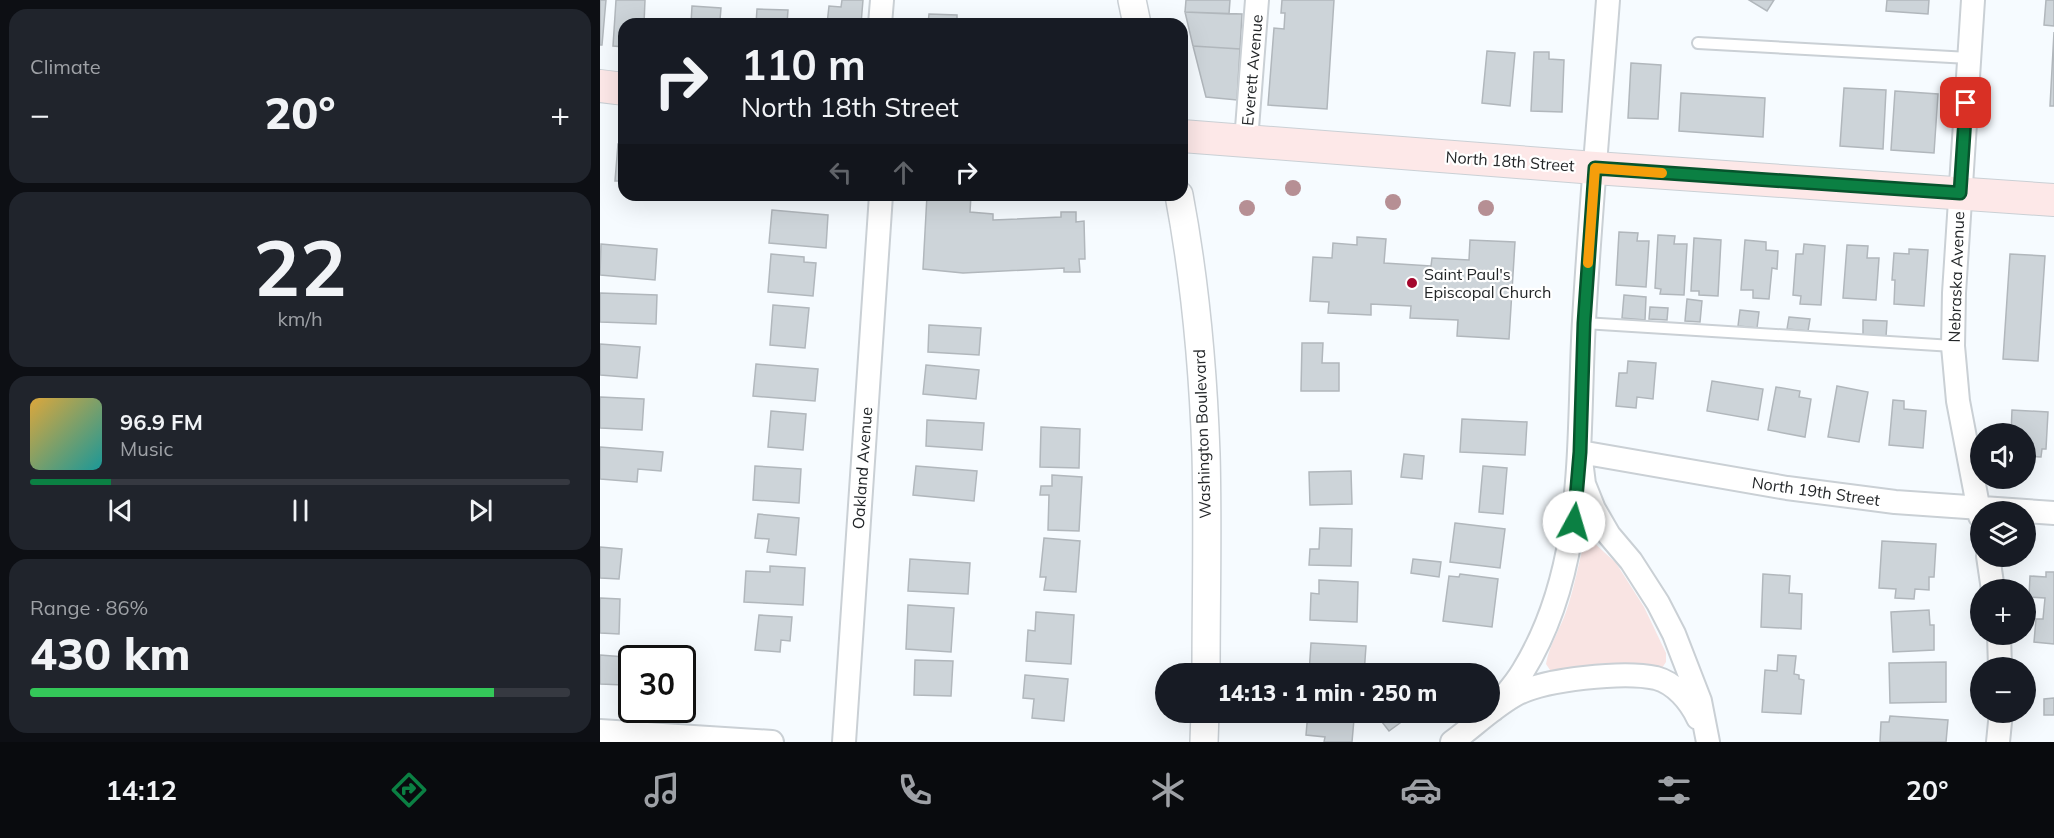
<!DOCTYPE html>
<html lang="en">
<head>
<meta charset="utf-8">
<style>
  :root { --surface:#171b24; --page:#20242c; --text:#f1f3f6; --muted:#9ea1a6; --line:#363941; --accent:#0b8043 }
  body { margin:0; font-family:Mulish,sans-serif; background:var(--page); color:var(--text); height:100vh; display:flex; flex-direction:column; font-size:22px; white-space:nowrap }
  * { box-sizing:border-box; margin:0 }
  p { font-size:20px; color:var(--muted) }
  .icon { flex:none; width:33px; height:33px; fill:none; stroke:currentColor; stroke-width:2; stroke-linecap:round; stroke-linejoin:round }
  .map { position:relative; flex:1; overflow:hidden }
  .drawer { display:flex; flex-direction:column; gap:9px; padding:9px; background:#0d0f14; width:600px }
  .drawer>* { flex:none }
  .banner { position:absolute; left:18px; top:18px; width:570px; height:183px; border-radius:18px; box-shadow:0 6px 24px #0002; background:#171b24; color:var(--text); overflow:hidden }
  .controls { position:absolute; left:1370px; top:423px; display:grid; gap:12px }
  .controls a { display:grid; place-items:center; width:66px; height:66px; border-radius:50%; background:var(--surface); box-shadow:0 6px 24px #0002; font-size:30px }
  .speed { position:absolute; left:18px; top:645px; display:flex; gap:12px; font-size:30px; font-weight:700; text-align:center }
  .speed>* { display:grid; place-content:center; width:78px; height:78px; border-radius:50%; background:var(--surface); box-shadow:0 6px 24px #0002; line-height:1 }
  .speed .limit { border:3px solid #111; border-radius:9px; background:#fff; color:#111 }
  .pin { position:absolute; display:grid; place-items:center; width:51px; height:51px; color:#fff; margin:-26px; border-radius:12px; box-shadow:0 3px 9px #0006 }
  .me { position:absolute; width:66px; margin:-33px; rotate:6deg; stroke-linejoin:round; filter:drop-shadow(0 0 4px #0008) }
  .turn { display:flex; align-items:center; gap:21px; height:126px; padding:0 24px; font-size:27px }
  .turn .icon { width:78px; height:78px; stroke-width:2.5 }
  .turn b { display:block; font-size:42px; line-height:51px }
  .lanes { display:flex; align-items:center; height:57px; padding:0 24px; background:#0003; justify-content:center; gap:30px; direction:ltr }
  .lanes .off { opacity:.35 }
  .big { font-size:45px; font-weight:800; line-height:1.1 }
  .drawer .card { flex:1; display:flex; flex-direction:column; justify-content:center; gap:9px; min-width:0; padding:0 21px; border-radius:18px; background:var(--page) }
  .drawer .dial { align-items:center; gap:0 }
  .dial b { font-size:78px; line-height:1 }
  .song { display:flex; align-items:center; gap:18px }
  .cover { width:72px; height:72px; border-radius:9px; background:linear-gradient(135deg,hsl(40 70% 55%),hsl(180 70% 35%)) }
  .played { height:6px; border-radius:3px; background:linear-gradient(90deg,var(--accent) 15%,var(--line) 15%) }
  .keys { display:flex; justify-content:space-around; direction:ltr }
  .heat { display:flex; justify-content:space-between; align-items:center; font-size:33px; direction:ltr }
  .charge { height:9px; border-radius:4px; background:linear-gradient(90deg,#34c759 86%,var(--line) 0) }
  .trip { position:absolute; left:555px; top:663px; width:345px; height:60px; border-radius:30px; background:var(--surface); box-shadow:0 6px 24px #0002; font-weight:800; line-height:60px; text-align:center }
  .tab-bar { display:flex; height:96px; justify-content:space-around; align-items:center; background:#090b0e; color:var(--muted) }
  .tab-bar .icon { width:42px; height:42px }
  .tab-bar .selected { color:var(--accent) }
  .tab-bar b { font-size:27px; color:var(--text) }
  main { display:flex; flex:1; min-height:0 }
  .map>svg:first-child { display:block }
  .green { fill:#f9e4e3 }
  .building { fill:#cdd4d9; stroke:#b1b7bc; stroke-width:1.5 }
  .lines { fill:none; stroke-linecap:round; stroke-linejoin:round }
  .service-casing { stroke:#cad0d5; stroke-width:14 }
  .minor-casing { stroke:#cad0d5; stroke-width:26 }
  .tertiary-casing { stroke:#cad0d5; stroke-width:30 }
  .secondary-casing { stroke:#cad0d5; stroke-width:34 }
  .service { stroke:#fff; stroke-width:10 }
  .minor { stroke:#fff; stroke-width:22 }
  .tertiary { stroke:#fff; stroke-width:27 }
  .secondary { stroke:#fde8e8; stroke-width:32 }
  .tree { fill:#b68f94 }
  .route-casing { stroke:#07532c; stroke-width:15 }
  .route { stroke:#0b8043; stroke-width:10 }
  .slow { stroke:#f59e0b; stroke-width:10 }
  .poi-dot { fill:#a4072d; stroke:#fff; stroke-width:2 }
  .labels { text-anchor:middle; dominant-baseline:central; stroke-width:4.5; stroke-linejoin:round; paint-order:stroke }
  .street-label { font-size:16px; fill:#232628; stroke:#fff }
  .poi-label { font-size:16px; fill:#232628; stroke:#fff; text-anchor:start }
</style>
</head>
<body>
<main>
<section class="drawer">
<div class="card"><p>Climate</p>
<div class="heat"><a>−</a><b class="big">20°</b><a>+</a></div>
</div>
<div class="card dial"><b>22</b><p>km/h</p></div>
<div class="card">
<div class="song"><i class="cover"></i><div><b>96.9 FM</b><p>Music</p></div></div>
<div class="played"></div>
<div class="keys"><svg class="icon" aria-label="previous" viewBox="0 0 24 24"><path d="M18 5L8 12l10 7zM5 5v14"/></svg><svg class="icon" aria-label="pause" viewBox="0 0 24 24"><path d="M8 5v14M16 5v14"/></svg><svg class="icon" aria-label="next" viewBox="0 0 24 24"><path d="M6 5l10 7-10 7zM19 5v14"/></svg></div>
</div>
<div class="card"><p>Range · 86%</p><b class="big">430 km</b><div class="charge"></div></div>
</section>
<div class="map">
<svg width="1454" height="742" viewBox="0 0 1454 742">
  <rect width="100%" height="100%" fill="#f6fbff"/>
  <path class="green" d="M992,541L1016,563L1044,607L1066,653V662L1062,668L1008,663L981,666L958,672L950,670L946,664C949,646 960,629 966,612C974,589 978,566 984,543Z"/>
  <path class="building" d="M0,0H6L2,45H0Z
    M16,0H45L44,24H24V47L13,46Z
    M242,0H263L261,24H227L229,6L241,7Z
    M586,0H630L629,14L585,12Z
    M682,0H734L727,109L668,105L674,28L684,29L685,13H681Z
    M1149,0H1174L1167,11Z
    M1287,0H1329L1328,14L1286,11Z
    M1446,0H1454V26L1444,25Z
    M92,6L121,8L120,20L132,21V24H91Z
    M157,9L188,10L187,24H156Z
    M585,12L642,14L640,49L593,46Z
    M329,14L357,15V24H328Z
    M406,21L437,24H405Z
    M1454,32V106H1450Z
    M593,46L640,49L637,100L606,97Z
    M887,51L915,53L910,106L882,103Z
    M934,52H949V59L964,60L962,112L931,111Z
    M1031,63L1061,65L1058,119L1028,118Z
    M1244,88L1286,90L1283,149L1240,146Z
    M1295,91L1338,94L1334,153L1291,150Z
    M1081,93L1165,98L1163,137L1079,131Z
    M18,144L24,145V181H15Z
    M172,195H206V199Z
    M327,195H371L370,212L393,214V220L461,217V212H476V222L484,221L485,259H479L480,272H464V268L363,273L323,269Z
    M172,210L228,215L226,248L169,243Z
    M1019,232L1038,233L1037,241H1049L1046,287L1016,285Z
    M1058,235L1075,236L1074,244H1087L1084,295L1060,294L1061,289L1055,288Z
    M757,237L786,239L784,263L831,266L832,258L869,260L870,240L915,242L909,339L857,336L858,320L810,318L811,306L771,304V315L728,313L729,302L710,301L713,257L732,258L733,243L757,245Z
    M1094,238L1121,240L1118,296L1099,295V291H1091Z
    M1145,240L1166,242V250L1178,251L1177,269L1172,268L1169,299L1153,298V290H1141Z
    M1,244L57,249L55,280L0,275Z
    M1204,244L1225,246L1221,305L1200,304L1201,296L1193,295L1196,254H1203Z
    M1247,245L1268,246L1267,258H1279L1276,300L1243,298Z
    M1309,249L1328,250L1324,306L1294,304L1295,280H1292L1294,253L1309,254Z
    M171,254L204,257V262L216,263L213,296L168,292Z
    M1410,254L1445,256L1438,361L1403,359Z
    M0,293L57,295L56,324L0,322Z
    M1024,295L1046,297L1045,320L1022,318Z
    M1087,299L1102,301L1100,322L1085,321Z
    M173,305L209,308L205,348L170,345Z
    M1050,307L1068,308L1067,320L1049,319Z
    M1140,310L1159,312L1157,328L1138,326Z
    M1189,317L1210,319L1208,331L1187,329Z
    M1263,320L1287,321L1286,337L1263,336Z
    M329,325L381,328L379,355L328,352Z
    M702,343H723L722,363H739V391H701Z
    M0,344L40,347L37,378L0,375Z
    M1028,361L1056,363L1053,399L1037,397L1036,408L1016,406L1019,373H1027Z
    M156,364L218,369L215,401L153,396Z
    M326,365L379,370L376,399L323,394Z
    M1112,381L1163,389L1158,420L1107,411Z
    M1237,386L1268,392L1259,442L1228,437Z
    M1176,387L1200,391L1199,397L1211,399L1205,437L1168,430Z
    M0,397L44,399L42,430L0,428Z
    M1293,400L1304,401V409L1326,411L1323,448L1289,445Z
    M1412,410L1448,412L1446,449H1442L1441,457L1425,456V434H1411Z
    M171,411L206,414L203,450L168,447Z
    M862,419L927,422L925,455L860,452Z
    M327,420L384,423L382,450L326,446Z
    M441,427L480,429L479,468L440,467Z
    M0,447L63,452L61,471L38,469L37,482L0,479Z
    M804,454L824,456L822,479L801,477Z
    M155,466L201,469L199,503L153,500Z
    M316,466L377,471L374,501L313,495Z
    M883,466L907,468L903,514L879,512Z
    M751,471L752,504L710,505L709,472Z
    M452,475L482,477L479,531L448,530L449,495H440L441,486H452Z
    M158,514L199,518L196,555L167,552L169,539L155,538Z
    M855,523L905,529L900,568L850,562Z
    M720,528L752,529L751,566L709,565L710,549H719Z
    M444,538L480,541L476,592L444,590L446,577H440Z
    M1282,541L1336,544L1334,577H1329V590L1315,589L1314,599L1295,598L1296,589L1279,588Z
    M0,547L22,549L19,579L0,578Z
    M310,559L370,563L368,594L308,591Z
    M813,559L841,562L839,577L811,573Z
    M170,566L205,568L203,605L144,602L146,571L170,572Z
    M1446,572H1454V644L1434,642L1436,619H1443L1445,598L1429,597L1430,576L1446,577Z
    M860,574L898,579L892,627L843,621L849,576L859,577Z
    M1163,574L1190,576L1189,593L1202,594L1201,629L1161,627Z
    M719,580L758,582L757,622L710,620L711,593L719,594Z
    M0,598L20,599L19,634L0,633Z
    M308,605L354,608L351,652L306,649Z
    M1329,610L1330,625H1334V650L1293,652L1291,612Z
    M436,612L474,615L471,664L426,661L428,630L435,631Z
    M159,615L192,617L190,641L181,640L180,652L155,650Z
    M711,643L766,646L764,674H709Z
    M0,655L25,657L23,685L0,684Z
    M1178,655L1196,656L1194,674L1199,675V679L1204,680L1201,714L1162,712L1165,670L1177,671Z
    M315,660L353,661L351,696L314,695Z
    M1346,662V702L1290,703L1289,663Z
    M810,667L815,674H801Z
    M425,675L468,679L464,721L432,718L434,699L423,698Z
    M1454,698V715H1444V699Z
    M708,712H749V718L754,719L752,742H724L725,737L706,735Z
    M775,713V712H815L789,731Z
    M1290,716L1348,720L1346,742H1280L1281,722H1289Z"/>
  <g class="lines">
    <defs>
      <path id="service" d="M1098,43L1369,58
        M984,323L1353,346"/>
      <path id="minor" d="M1373,0L1354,293L1353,346L1358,401L1380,516
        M280,24L282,0
        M646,141L657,0
        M1388,556L1393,590
        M1399,634L1400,668
        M893,710C903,697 915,685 923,671C988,565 977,439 984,321C990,214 1000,107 1008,0
        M0,731L172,742
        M244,742L281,195
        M852,742C873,727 892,708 915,695C944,679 1024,671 1056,678C1075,683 1090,701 1098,718
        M1108,742L1100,701L1074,634L1058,603L1031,561L1009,535L994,509L984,484L980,452L1187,488L1295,502L1454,513
        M1398,742L1401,712"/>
      <path id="tertiary" d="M532,0L537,24
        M579,195C595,280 603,367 606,454C608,527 606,600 606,674
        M604,742L605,712"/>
      <path id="secondary" d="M0,86L24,89
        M582,136L995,168L1454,200"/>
    </defs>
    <use href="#service" class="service-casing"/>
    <use href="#minor" class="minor-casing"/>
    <use href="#tertiary" class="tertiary-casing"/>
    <use href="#secondary" class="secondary-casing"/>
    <use href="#service" class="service"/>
    <use href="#minor" class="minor"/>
    <use href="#tertiary" class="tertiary"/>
    <use href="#secondary" class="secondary"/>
  </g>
  <g class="tree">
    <circle cx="693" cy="188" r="8"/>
    <circle cx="793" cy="202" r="8"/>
    <circle cx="647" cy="208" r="8"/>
    <circle cx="886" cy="208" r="8"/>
  </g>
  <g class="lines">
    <defs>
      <path id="route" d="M974,522L980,452L984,323L995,168L1360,193L1366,103"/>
    </defs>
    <use href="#route" class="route-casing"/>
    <use href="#route" class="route"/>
    <path class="slow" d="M988,263L995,168L1062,173"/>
  </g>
  <circle class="poi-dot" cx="812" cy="283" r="6"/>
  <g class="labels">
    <g class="street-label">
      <text transform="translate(652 70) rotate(-85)">Everett Avenue</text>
      <text transform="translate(910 161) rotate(4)">North 18th Street</text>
      <text transform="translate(1356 277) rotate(-88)">Nebraska Avenue</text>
      <text transform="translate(602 434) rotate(-92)">Washington Boulevard</text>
      <text transform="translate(262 468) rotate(-86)">Oakland Avenue</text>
      <text transform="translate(1216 491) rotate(8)">North 19th Street</text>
    </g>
    <g class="poi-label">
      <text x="824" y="274">Saint Paul's<tspan x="824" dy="18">Episcopal Church</tspan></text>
    </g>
  </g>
</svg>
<div class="controls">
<a><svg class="icon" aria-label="sound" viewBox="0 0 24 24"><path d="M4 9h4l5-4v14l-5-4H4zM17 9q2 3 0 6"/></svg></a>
<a><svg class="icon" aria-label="layers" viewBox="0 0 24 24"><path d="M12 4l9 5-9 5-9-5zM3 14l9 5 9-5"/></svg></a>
<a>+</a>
<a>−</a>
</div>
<div class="speed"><div class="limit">30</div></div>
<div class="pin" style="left:1366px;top:103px;background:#d93025"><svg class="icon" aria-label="arrive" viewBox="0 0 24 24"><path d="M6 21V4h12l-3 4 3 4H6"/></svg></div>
<svg class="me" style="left:974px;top:522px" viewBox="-20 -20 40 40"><circle r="19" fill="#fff"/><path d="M0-13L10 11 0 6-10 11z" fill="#0b8043"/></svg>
<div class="trip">14:13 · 1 min · 250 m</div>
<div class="banner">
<div class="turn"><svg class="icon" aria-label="right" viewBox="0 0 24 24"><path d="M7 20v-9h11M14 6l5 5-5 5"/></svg><div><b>110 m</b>North 18th Street</div></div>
<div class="lanes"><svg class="icon off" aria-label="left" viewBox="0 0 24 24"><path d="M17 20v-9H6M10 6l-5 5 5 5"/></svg><svg class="icon off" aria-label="ahead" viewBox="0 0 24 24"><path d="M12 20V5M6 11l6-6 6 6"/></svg><svg class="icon" aria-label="right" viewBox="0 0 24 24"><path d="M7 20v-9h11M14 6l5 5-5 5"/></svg></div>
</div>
</div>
</main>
<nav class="tab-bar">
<b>14:12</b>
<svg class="icon selected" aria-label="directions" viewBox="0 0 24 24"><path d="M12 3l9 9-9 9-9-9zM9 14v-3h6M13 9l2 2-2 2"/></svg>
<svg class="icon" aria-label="music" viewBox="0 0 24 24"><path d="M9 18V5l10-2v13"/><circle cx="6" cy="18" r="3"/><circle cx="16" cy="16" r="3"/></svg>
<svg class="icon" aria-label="phone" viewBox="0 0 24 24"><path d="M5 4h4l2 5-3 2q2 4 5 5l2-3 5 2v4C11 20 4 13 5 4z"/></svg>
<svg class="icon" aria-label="climate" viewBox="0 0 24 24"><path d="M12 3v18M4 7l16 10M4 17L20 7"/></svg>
<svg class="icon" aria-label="car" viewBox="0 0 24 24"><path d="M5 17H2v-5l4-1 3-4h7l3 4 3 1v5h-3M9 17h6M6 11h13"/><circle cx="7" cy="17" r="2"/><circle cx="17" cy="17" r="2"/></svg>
<svg class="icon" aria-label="filters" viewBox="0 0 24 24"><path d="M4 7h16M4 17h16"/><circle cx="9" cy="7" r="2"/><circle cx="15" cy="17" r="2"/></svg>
<b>20°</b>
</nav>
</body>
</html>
